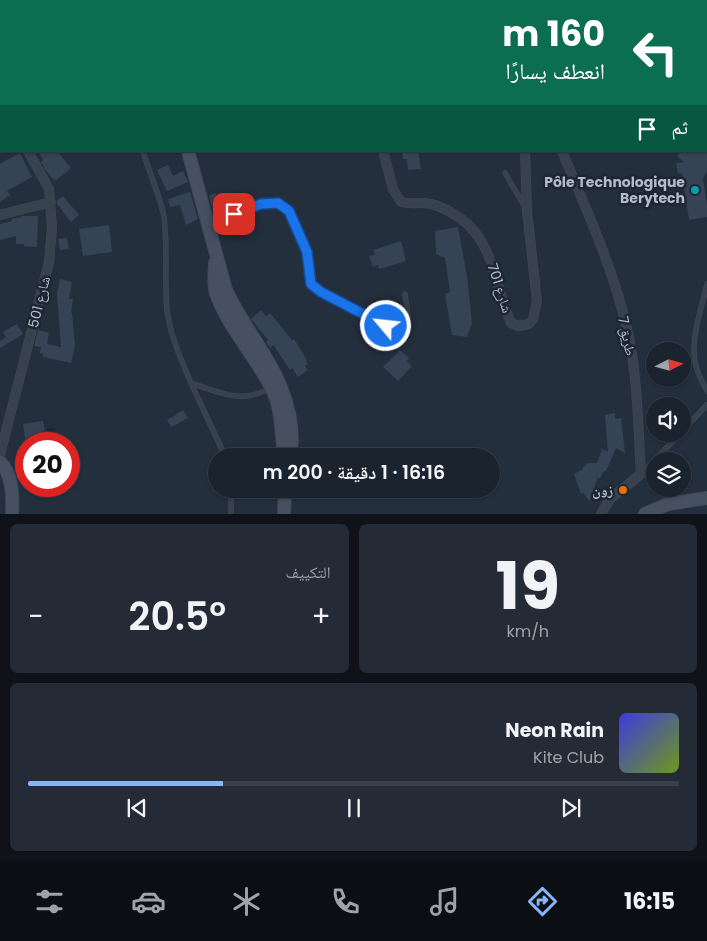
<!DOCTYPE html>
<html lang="ar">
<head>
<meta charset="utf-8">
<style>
  :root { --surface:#1b232e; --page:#242b36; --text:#f1f3f6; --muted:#a0a4aa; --line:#39404a; --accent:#8ab4f8 }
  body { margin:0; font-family:Poppins,"Noto Naskh Arabic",sans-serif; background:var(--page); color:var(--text); direction:rtl; height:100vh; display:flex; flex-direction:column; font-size:19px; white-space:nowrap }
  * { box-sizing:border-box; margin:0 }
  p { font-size:16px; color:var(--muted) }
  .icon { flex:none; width:28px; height:28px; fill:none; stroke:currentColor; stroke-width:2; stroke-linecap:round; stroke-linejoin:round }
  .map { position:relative; height:514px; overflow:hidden; direction:ltr }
  .sheet { display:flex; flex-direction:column; gap:10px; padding:10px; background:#0f1319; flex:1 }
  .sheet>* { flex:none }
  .top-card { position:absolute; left:0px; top:0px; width:708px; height:152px; box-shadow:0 1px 4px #0004,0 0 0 1px var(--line); direction:rtl; background:#0b6e4f; color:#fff; overflow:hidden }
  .needle { width:32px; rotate:84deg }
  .tools { position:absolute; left:646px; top:342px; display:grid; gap:10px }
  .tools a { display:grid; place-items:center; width:45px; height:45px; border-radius:50%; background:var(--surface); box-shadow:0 1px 4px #0004,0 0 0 1px var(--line); font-size:25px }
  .speed { position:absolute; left:15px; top:432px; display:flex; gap:10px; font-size:25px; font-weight:700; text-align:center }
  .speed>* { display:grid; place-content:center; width:65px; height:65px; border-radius:50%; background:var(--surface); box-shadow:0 1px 4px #0004,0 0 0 1px var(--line); line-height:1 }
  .speed .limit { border:8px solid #d22; background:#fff; color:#111 }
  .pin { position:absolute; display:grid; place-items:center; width:42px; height:42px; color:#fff; margin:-21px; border-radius:10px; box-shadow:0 2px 8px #0006 }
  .me { position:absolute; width:55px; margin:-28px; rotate:298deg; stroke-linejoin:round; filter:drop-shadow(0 0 4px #0008) }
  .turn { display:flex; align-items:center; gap:18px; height:105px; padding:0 20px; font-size:22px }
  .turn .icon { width:65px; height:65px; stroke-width:2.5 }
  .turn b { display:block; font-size:35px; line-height:42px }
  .then { display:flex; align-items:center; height:48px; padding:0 20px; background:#0003; gap:10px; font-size:19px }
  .big { font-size:38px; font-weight:600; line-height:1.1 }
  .sheet .card { flex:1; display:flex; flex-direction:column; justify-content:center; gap:8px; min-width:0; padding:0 18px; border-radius:8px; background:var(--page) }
  .sheet .dial { align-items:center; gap:0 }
  .dial b { font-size:65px; line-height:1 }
  .song { display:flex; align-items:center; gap:15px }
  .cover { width:60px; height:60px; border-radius:8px; background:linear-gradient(135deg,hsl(240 70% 55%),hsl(80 70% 35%)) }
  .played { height:5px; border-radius:2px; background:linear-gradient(90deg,var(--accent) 30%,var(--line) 30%) }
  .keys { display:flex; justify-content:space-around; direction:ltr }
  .heat { display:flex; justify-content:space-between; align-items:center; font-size:28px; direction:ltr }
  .sheet .tiles { flex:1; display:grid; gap:10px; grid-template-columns:1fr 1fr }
  .card:last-child { grid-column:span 2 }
  .trip { position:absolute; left:208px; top:448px; width:292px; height:50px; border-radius:25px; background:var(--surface); box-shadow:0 1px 4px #0004,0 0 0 1px var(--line); font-weight:600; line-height:50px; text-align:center; direction:rtl }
  .menu { display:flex; height:80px; justify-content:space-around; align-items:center; background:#0b0e12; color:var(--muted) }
  .menu .icon { width:35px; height:35px }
  .menu .on { color:var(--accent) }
  .menu b { font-size:22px; color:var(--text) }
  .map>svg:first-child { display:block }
  .water { fill:#17263c }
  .building { fill:#364354 }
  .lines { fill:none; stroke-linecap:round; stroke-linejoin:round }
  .lane-casing { stroke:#414a57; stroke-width:5.5 }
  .street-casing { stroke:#414a57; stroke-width:10 }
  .secondary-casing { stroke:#414a57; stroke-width:14 }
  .lane { stroke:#38414e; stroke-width:4.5 }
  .street { stroke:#38414e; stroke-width:9 }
  .secondary { stroke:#465061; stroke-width:12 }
  .route-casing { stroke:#114b97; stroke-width:12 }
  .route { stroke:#1a73e8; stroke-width:9 }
  .culture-dot { fill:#0f9aa8; stroke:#1d2633; stroke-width:2 }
  .food-dot { fill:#e8710a; stroke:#1d2633; stroke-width:2 }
  .labels { text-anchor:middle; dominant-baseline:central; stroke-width:5; stroke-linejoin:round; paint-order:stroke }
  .poi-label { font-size:14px; font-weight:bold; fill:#b4bcc9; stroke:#1d2633; text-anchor:end }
  .street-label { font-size:14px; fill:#b4bcc9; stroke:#1d2633 }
</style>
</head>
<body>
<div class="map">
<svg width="707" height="514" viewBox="0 0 707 514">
  <rect width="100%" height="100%" fill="#242f3e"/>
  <path class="water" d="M54,428L56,444H49L47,429Z"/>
  <path class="building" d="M38,151H57L71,168L55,181L46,171L41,162L43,160Z
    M402,151H418L421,169L408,170L407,159H403Z
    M681,151H707V172L703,178L707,205V217L689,220L682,173L678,174L676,163L684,162L677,156Z
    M20,153L32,177L7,191L10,195L0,202V164Z
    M168,165L173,176L183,171L188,182L167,191L157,170Z
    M190,192L198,219L186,225L180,205L170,207L168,199Z
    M216,193L217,198L222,197L223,203L219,204L221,212L214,214L209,196Z
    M63,196L79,215L71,222L57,204V201Z
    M22,216H38L37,247L24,246V244H16V236L0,240V224L12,221V218H19Z
    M243,222L245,229L234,234L231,227Z
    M109,225L112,252L83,256L79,229Z
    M458,227L467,276L472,323L467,337L452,335L445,294L450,292L445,258L436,254L435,231Z
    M67,238L69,249L60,250L58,239Z
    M401,241L406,261L379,269L378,265L373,267L369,256L375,255L373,250Z
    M60,279L72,282L69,299H73L71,313H72L75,345L71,363L43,357V354L40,353L41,347L34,346L38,330L49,333L47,344L61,347L57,293Z
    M261,310L266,316L270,313L292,340L294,339L307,360L306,361L308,364L305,366L308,370L298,377L292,368L290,370L274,346L273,345L270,348L266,342L268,340L251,319Z
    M17,324L23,334L0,348V341L6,337L3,332Z
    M400,350L409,358L406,361L412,366L398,381L383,367Z
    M183,410L188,418L171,427L167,420Z
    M615,413V419L621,418L625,453L616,448L606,471L603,472L600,478H597L594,489L596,490L589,501L584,493L581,494L574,474L583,469V467L588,463H597L602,449L608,452L605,415Z
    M43,421L47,444H26L23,424Z"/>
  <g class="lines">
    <defs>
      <path id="lane" d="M143,151C149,173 160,195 164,217C168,248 164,279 167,310C170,336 181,359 191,383
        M505,173L525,207
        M209,225L261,204L278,203L289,211L307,252L311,284L321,292L401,332C413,325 406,306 405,294
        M707,284C702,307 689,342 696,366C698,375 703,383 707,391
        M682,431L707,405
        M225,456L191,383C219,392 242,405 270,388
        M642,473L680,434
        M231,514V489"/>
      <path id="street" d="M45,0V1
        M512,0V1
        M0,113H1
        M383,151L393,189L401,202C412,205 424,201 435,205C495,227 490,274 511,323L519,326L529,324L533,319L537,301L527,211L525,151
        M562,151C587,211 614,270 628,333C638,380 638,426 641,474L610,499L601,514
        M0,215L51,202
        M0,455L49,262L52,228L49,189L28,151"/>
      <path id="secondary" d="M64,0L67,1
        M115,0L116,1
        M134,0L135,1
        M188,151L226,290C248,338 285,371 291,426C292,437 293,446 289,456
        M215,263C215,273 213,283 216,293C228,329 260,360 275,396C283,415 280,436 285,456
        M0,462C13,474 13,497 12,514
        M284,514L285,489
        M645,514L668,504L707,498"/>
    </defs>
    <use href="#lane" class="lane-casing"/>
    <use href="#street" class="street-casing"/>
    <use href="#secondary" class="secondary-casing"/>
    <use href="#lane" class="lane"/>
    <use href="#street" class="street"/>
    <use href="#secondary" class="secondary"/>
  </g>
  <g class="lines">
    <defs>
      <path id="route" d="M234,214L261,204L278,203L289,211L307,252L311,284L321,292L386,326"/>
    </defs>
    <use href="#route" class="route-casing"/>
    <use href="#route" class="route"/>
  </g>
  <circle class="culture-dot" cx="695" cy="190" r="5"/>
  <circle class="food-dot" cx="623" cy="490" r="5"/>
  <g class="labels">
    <g class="poi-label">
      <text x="685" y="182">Pôle Technologique<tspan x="685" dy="16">Berytech</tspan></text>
      <text x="613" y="490">زون</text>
    </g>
    <g class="street-label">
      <text transform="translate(500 288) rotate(72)">شارع 701</text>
      <text transform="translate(39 302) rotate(-76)">شارع 501</text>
      <text transform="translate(627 336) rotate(78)">طريق 7</text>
    </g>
  </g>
</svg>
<div class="tools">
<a><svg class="needle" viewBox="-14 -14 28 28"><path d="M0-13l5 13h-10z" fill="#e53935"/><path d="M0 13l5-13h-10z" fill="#a0a4aa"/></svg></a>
<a><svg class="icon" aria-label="sound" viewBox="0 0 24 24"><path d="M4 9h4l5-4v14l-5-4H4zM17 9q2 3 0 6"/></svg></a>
<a><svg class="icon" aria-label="layers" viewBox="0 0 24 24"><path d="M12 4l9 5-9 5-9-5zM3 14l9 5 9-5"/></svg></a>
</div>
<div class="speed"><div class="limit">20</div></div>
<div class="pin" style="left:234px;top:214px;background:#d93025"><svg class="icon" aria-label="arrive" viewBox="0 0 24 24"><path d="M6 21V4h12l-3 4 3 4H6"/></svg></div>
<svg class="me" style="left:386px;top:326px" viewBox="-20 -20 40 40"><circle r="17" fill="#1a73e8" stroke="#fff" stroke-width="3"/><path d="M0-11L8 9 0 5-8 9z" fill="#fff"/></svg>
<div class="trip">16:16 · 1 دقيقة · 200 m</div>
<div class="top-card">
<div class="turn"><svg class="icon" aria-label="left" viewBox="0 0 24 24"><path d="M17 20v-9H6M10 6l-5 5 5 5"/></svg><div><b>160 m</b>انعطف يسارًا</div></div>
<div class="then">ثم<svg class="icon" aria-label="arrive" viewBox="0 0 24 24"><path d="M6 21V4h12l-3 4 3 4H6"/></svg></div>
</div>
</div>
<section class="sheet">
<div class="tiles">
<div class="card dial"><b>19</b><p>km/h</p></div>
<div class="card"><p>التكييف</p>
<div class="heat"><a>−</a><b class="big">20.5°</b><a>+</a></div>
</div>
<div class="card">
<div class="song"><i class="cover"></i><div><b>Neon Rain</b><p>Kite Club</p></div></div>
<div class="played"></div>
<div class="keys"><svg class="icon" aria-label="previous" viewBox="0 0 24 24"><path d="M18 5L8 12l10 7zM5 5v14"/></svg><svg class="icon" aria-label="pause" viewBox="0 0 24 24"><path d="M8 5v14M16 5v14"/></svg><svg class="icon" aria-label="next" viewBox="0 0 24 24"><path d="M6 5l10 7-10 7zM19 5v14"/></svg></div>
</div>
</div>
</section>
<nav class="menu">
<b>16:15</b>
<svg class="icon on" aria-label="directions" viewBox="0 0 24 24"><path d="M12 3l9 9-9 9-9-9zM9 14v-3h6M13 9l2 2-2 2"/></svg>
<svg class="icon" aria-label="music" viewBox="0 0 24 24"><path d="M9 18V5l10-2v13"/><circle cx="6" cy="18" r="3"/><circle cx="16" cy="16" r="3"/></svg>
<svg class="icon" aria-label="phone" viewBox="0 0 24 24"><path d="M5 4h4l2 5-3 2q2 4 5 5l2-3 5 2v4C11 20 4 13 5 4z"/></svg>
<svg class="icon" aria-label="climate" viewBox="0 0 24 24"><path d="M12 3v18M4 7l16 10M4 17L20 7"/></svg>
<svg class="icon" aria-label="car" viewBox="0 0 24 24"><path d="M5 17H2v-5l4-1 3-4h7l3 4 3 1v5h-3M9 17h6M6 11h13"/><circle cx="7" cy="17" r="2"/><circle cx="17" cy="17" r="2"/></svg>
<svg class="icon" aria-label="filters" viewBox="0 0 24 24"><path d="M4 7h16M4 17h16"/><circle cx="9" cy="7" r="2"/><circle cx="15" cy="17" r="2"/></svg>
</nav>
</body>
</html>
